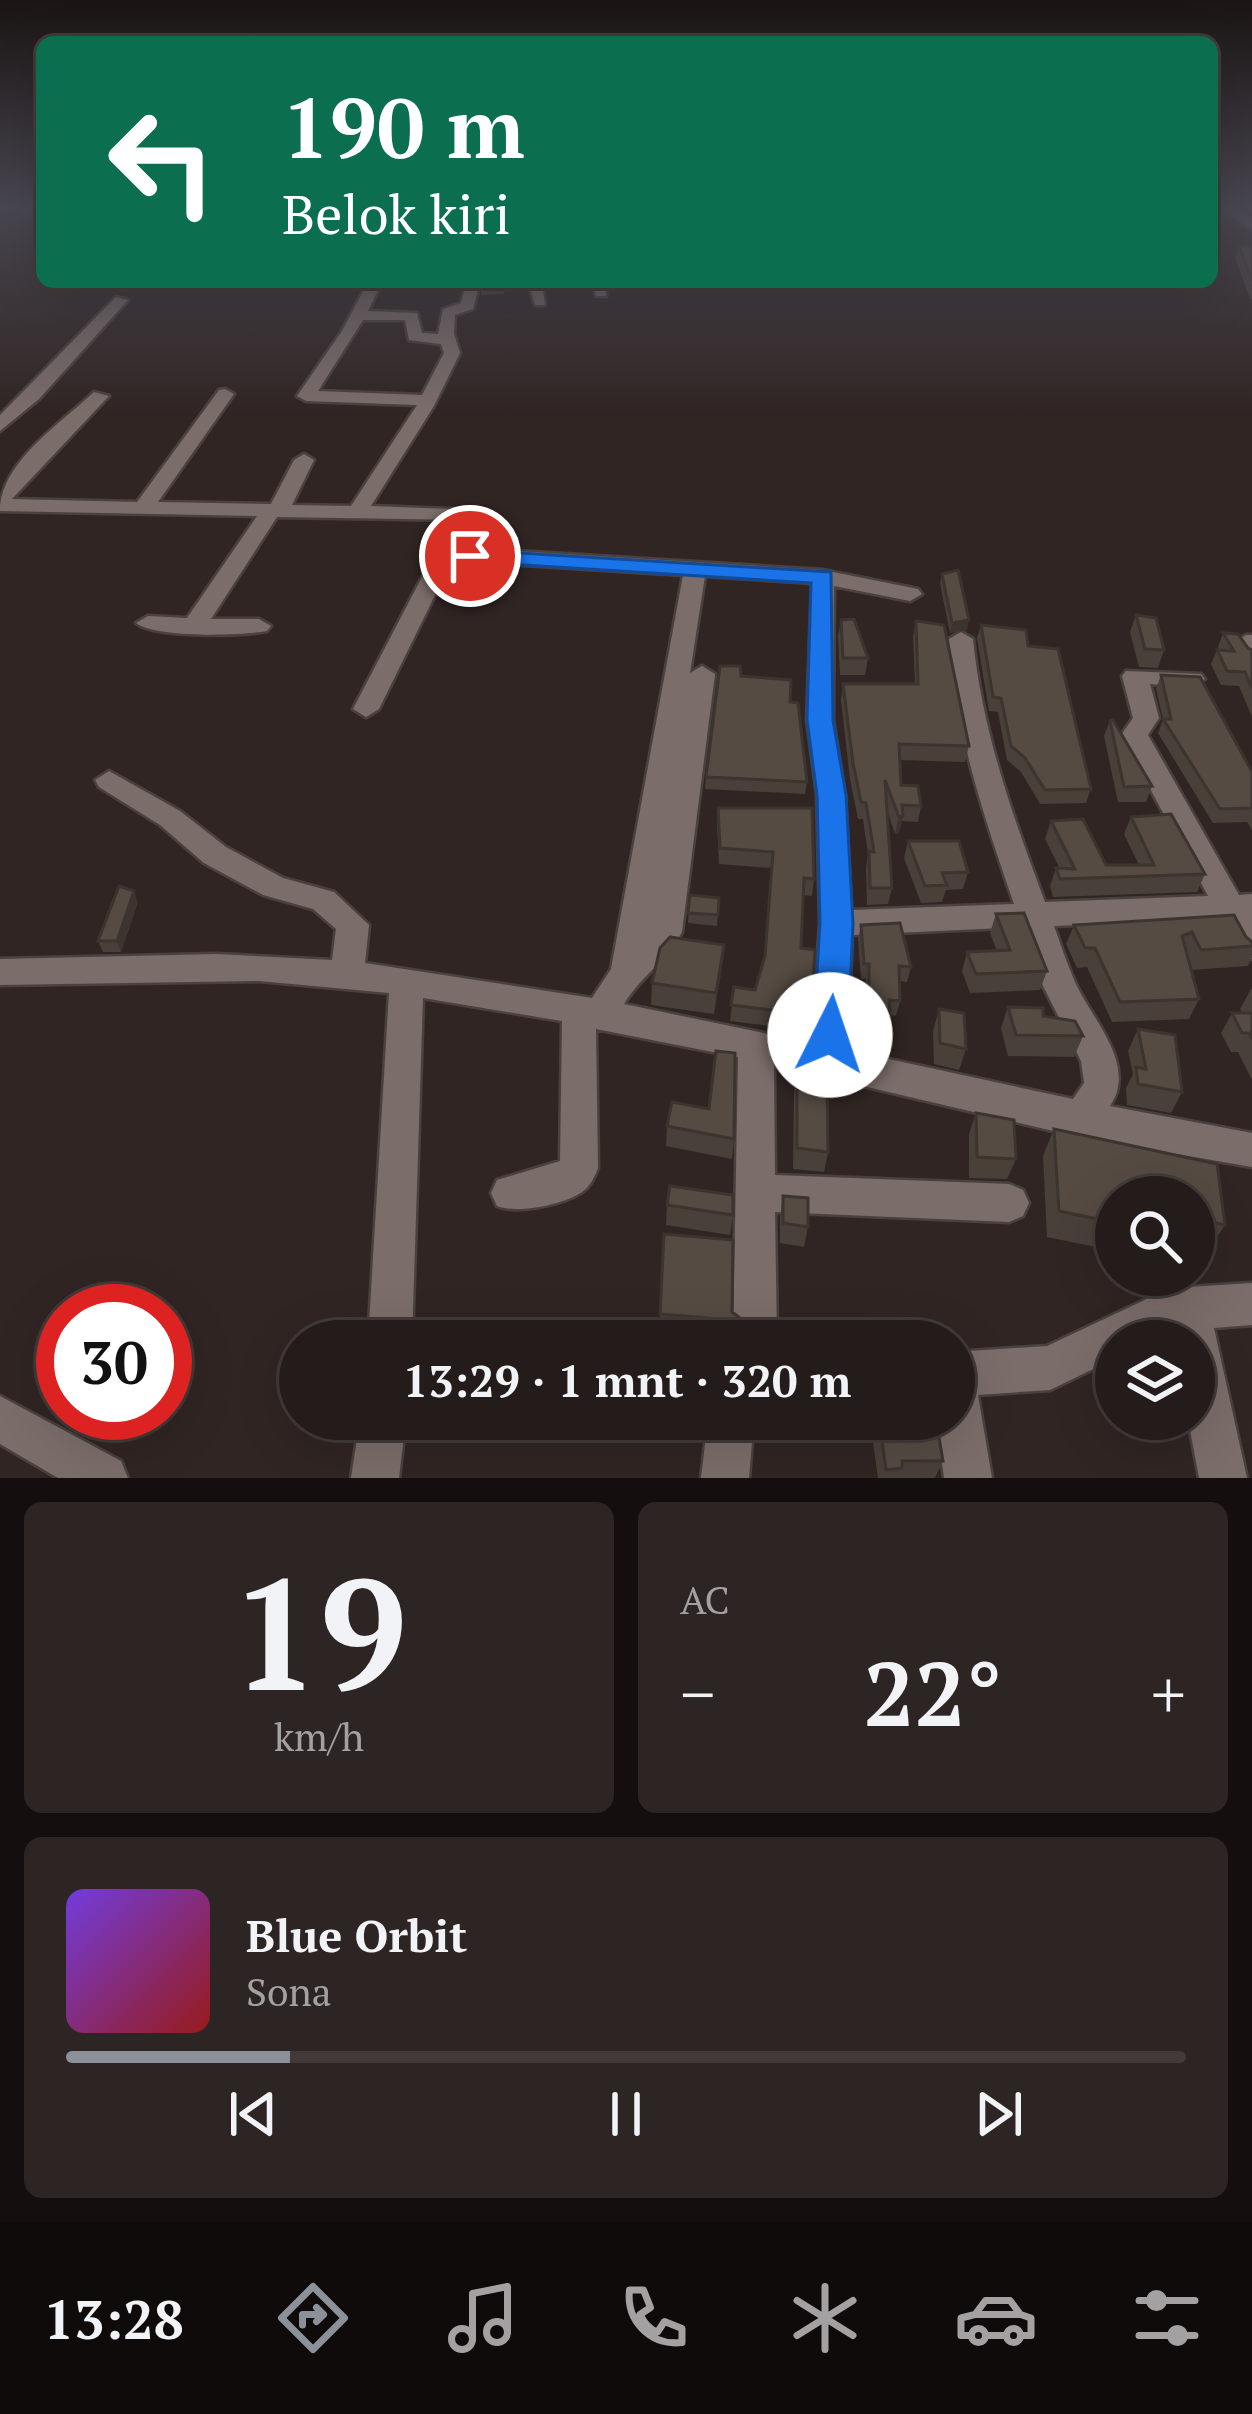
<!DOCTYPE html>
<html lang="id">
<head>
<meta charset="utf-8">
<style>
  :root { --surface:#241c1a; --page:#2c2523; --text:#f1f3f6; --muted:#a3a1a2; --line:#413a39; --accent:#8c9099 }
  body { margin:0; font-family:"PT Serif",serif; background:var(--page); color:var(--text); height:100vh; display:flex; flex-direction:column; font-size:45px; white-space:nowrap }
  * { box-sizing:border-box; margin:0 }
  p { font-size:39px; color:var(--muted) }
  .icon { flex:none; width:66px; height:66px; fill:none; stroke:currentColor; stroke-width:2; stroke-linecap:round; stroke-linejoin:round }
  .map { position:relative; height:1478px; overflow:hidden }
  .details { display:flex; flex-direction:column; gap:24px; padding:24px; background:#140f0e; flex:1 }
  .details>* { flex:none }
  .guide { position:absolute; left:36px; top:36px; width:1182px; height:252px; border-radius:18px; box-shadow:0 12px 48px #0002,0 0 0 3px var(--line); background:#0b6e4f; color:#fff; overflow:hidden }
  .tools { position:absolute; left:1095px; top:1176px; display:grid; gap:24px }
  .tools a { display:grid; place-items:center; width:120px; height:120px; border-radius:50%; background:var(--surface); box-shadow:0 12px 48px #0002,0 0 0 3px var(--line); font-size:60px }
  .speed { position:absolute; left:36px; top:1284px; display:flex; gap:24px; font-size:60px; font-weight:700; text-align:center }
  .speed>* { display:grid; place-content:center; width:156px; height:156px; border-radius:50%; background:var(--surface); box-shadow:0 12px 48px #0002,0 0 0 3px var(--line); line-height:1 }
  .speed .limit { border:18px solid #d22; background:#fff; color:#111 }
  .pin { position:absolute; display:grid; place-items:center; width:102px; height:102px; color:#fff; margin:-51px; border:6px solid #fff; border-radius:50%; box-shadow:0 3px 12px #0007 }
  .me { position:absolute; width:132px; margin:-66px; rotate:4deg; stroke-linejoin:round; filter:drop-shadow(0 0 9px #0008) }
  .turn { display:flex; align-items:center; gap:42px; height:252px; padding:0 48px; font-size:54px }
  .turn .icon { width:156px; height:156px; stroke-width:2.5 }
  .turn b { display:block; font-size:84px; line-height:102px }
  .big { font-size:90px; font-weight:600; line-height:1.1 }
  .details .tile { flex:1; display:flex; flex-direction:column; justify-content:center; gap:18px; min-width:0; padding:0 42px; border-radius:18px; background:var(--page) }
  .details .dial { align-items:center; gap:0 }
  .dial b { font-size:156px; line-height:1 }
  .song { display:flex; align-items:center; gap:36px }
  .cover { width:144px; height:144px; border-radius:18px; background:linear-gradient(135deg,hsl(260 70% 55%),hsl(0 70% 35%)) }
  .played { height:12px; border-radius:6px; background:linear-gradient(90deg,var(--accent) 20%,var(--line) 20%) }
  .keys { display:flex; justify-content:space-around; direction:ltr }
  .heat { display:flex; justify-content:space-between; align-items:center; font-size:66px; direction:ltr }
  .details .tiles { flex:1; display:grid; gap:24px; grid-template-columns:1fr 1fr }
  .tile:last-child { grid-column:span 2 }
  .trip { position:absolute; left:279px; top:1320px; width:696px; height:120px; border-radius:60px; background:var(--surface); box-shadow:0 12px 48px #0002,0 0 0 3px var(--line); font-weight:600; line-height:120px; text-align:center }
  .dock { display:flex; height:192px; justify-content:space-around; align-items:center; background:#0e0b0a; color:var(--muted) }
  .dock .icon { width:84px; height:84px }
  .dock .active { color:var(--accent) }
  .dock b { font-size:54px; color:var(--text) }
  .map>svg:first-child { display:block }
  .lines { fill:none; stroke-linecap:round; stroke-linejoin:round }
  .minor-casing { stroke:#4a413f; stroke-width:5 }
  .minor { fill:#7b6d6a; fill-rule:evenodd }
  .wall { fill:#49403a }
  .shaded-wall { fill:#3c342f }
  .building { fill:#554b43; stroke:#3c342f; stroke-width:3 }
  .route { fill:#1a73e8; stroke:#114b97; stroke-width:3 }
</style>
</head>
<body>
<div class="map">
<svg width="1252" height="1478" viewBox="0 0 1252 1478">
  <rect width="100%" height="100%" fill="#302523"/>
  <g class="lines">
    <defs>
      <path id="minor" d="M16,207H30L31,208L25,212Z
        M1222,207H1236L1252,220V230Z
        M368,282H382L368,311L417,313L422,333L438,334L443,309L461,303L466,282H480L473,309L455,315L454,334L460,353L434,406L371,506L478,510L492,523L483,549L823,570L918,589L922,594L910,601L834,586L833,720L845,795L851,910L1014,904C984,817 955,731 949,639L961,632L973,639C982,731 1013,817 1045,902L1208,896L1121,735L1133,718L1122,676L1126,671L1201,674L1205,679L1192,687L1150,684L1159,718L1148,735L1239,895L1252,894V959L1240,955L1221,919L1054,926C1061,945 1067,964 1075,982C1092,1020 1138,1065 1110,1106L1252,1133V1167L1079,1137L774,1065L775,1175L1009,1184L1023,1190L1029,1203L1023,1216L1009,1222L775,1212L777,1341H733L738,1057L596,1029L598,1168C595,1176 590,1187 582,1192C563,1205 517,1214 497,1206L491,1193L497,1180L560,1161L562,1021L423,998L412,1341H368L389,993L259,981L0,985V959L216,954L332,960L336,929L313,909L263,895L204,863L160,825L99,787L95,780L109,771L180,811L226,847L283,878L334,892L369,925L365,963L592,998L611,969L683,575L476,562L442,581L379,709L366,717L353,709L422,577L459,553L470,524L466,520L277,517L211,619H259L271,626L267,631C241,636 155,638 136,623L148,616L187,618L257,516L0,511C0,463 60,424 94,392L109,396L12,499L137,502L219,390L225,389L234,394L158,502L271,504L294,460L304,454L314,460L292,505L351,506L417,405L306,401L297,396L342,331ZM363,320H405L409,340L441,344L444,353L422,395L318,391ZM705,576L812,583L807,720L817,795L820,923L812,1043L624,1004C641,976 667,961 682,932L715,674L702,666L690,673ZM1023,927L1043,986L1081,1061L1084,1083L1073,1099L847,1050L852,935Z
        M528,282H542L545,305H535Z
        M592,282H606V296H596Z
        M116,297L128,300L39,399L0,431V415Z
        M1246,635H1252V660L1243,658L1234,642Z
        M1252,1283V1325L1214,1328L1247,1478H1199L1188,1419H1194V1341H1173L1172,1334L1151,1341H1116V1358L1050,1390L978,1395L992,1478H944L936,1419H954V1352L1047,1346L1151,1297L1188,1287Z
        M0,1396L121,1461L128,1478H58L0,1444Z
        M360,1419H406L399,1478H351Z
        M708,1419H754L749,1478H701Z"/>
    </defs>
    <use href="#minor" class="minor-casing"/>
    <use href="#minor" class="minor"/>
  </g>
  <path class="wall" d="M1239,246L1252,247V299L1250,298L1235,258Z
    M505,282L504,294L481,295V287Z
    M942,574L967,630L950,633L940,583Z
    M1136,615L1164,650L1158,668L1139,667L1130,632Z
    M841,620L868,658L865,675H840L838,636Z
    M916,621L969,746L965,762L900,760L901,785L921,806L918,822L902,821L899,833L895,834L887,810L892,888L888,904L867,905L866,868L868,854L863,819H858L850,779L841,700L843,684H915L913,637Z
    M981,625L1028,646L1091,789L1086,803L1040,804L1021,772L1007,760L998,712L989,711L977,638Z
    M1223,633L1252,650V717L1239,686L1221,685L1211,664L1217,650H1219L1218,647Z
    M1161,675L1252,772V830L1247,822L1213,823L1158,733L1163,719L1156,689Z
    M741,676L790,702L807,782L805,794L705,789L706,777Z
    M1110,721L1152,786L1146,802H1118L1104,736Z
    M718,808L814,879L812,896L803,895L801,948L811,1015L808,1031L730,1021L734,987L755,990L764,959L771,868L719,864L717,824Z
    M1131,817L1205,874L1197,892L1053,897L1050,886L1056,868L1060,869L1045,839L1051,821L1106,865H1139L1124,834Z
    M908,841L968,872L963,889L946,890L942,902L921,903L904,858Z
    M690,895L719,898L717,926L688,923Z
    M138,902L121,952H103L98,941Z
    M996,914L1047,971L1040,990L970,993L962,971L967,952L997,951L990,933Z
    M861,925L911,967L907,982L899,981L900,1001L896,1016L890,1015L891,1039L887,1053L852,1046L853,1015L856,1000L866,1001V979H861L858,939Z
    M1074,925L1246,937L1252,942V957L1248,966L1191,970L1199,999L1189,1019L1112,1022L1087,967L1077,968L1066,944Z
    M722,967L714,1014L651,1005L652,983Z
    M1251,989H1252V1080L1238,1052H1231L1221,1033L1232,1013H1242L1240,1009Z
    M1008,1007L1043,1016L1083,1036L1074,1057L1008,1056L1001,1028Z
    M939,1009L966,1049L959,1070L934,1064L933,1031Z
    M1138,1029L1182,1092L1171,1113L1127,1105L1126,1088L1133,1074L1128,1051Z
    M797,1072L828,1152L824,1172L793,1169L794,1093Z
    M976,1113L1016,1159L1007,1179L969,1178V1134Z
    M667,1126L734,1139L732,1159L666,1146Z
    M1054,1129L1217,1164L1225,1225L1208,1251L1194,1247V1197H1116V1251L1047,1237L1043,1156Z
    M783,1196L808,1227L804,1247L780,1243V1217Z
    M667,1205L733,1215L730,1235L666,1225Z
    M664,1234L732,1312L744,1321L741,1341H659Z
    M843,1419H897V1426L943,1461L935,1478H878L871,1429L844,1428Z"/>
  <path class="shaded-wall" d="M969,620L967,630L950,633L952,623Z
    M903,816L899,833L895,834L899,817Z
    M134,891L138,902L121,952L117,941Z
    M724,945L722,967L714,1014L716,993Z"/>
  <path class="building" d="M1239,246L1252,247V281Z
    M482,282H504V287H481Z
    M958,570L969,620L952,623L942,574Z
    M1136,615L1156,618L1164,650L1145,649Z
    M854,619L868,658H843L841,620Z
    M916,621L944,625L969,746L899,744L901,785L918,786L921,806L902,805L903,816L899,817L885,780L892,888H870L869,851L874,852L866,803L861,802L853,763L843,684H918Z
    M981,625L1026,630L1028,646L1058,649L1091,789L1045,790L1025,758L1011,746L1001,698L993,697Z
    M1223,633L1238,634L1248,648L1252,650V688L1245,672L1227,671L1217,650L1234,651Z
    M720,666H740L741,676L791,680L790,702L798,703L807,782L706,777Z
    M1161,675L1200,677L1252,772V808L1220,809L1163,719H1171Z
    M1113,720L1152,786L1124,787L1110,721Z
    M718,808H812L814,879L804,878L801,948L815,950L811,1015L731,1005L734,987L755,990L765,956L773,852L720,848Z
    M1171,814L1205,874L1060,879L1056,868L1075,869L1051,821L1083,819L1106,865H1154L1131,817Z
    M908,841H959L968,872L942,873L947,885L925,886Z
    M119,886L134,891L117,941H98Z
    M690,895L719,898L718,915L688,913Z
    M1024,913L1047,971L976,974L967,952L1010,950L996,914Z
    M1234,915L1246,937L1252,942V946L1201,950L1192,932L1182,936L1199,999L1120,1002L1095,948H1085L1074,925Z
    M900,923L911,967L899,966L900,1001L889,1000L891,1039L855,1032L856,1000L869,1002V964H864L861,925Z
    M670,937L724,945L716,993L652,983L660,948Z
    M1008,1007L1043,1008V1016L1075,1021L1083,1036L1016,1035Z
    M939,1009L964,1013L966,1049L940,1043Z
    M1232,1013H1252V1039L1249,1033H1242Z
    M1138,1029L1175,1035L1182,1092L1138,1084L1136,1067L1146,1069Z
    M716,1051L735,1053L734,1139L667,1126L672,1102L709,1109Z
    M797,1072L827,1075L828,1152L797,1148Z
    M976,1113L1014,1120L1016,1159L977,1157Z
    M1054,1129L1217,1164L1225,1225L1194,1218V1197H1116V1223L1059,1211Z
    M670,1186L733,1195V1215L667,1205Z
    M783,1196L808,1198V1227L783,1223Z
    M664,1234L733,1240L732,1312L744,1321L660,1314Z
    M879,1419H897V1426H937L943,1461H902V1468L886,1470Z"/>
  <linearGradient id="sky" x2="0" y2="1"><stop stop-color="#1a1413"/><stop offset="0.5" stop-color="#484650"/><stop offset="1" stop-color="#484650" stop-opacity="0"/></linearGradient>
  <rect width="1252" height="414" fill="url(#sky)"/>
  <path class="route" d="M470,550L831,572L833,720L846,795L853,923L848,1035L843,1046L830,1050L818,1046L813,1035L820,923L817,795L807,720L811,583L462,561V552Z"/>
</svg>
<div class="tools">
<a><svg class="icon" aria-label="search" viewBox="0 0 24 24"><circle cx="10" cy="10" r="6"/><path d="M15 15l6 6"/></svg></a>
<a><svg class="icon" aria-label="layers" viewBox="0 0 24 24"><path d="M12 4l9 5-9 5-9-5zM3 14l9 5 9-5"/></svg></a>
</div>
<div class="speed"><div class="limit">30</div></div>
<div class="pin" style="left:470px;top:556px;background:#d93025"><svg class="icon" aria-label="arrive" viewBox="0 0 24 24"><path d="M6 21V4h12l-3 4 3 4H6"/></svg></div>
<svg class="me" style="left:830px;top:1035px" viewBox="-20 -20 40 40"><circle r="19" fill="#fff"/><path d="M0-13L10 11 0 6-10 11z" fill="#1a73e8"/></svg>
<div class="trip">13:29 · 1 mnt · 320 m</div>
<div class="guide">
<div class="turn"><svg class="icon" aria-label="left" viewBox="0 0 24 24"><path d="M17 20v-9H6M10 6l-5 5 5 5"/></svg><div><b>190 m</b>Belok kiri</div></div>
</div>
</div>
<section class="details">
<div class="tiles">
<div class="tile dial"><b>19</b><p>km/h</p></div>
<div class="tile"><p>AC</p>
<div class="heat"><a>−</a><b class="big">22°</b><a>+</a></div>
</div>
<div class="tile">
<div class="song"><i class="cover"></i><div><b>Blue Orbit</b><p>Sona</p></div></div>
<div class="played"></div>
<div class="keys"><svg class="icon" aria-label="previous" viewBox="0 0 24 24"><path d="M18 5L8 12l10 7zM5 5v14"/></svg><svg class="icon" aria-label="pause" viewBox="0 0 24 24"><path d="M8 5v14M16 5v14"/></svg><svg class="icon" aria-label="next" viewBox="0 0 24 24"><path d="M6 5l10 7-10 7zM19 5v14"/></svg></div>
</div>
</div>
</section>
<nav class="dock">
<b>13:28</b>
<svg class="icon active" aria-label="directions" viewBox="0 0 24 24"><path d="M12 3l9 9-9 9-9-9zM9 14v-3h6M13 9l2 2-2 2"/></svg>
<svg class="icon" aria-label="music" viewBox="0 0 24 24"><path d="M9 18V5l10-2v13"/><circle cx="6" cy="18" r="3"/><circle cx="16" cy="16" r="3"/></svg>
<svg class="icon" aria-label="phone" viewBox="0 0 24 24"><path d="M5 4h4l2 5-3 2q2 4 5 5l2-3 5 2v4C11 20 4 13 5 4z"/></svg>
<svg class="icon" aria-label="climate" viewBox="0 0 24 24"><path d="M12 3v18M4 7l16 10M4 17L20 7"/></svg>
<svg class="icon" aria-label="car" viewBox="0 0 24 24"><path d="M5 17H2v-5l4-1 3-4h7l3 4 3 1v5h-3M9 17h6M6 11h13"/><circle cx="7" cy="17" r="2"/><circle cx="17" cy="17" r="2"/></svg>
<svg class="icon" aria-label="filters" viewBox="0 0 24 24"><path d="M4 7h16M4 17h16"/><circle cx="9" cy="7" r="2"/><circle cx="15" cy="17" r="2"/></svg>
</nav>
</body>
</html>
